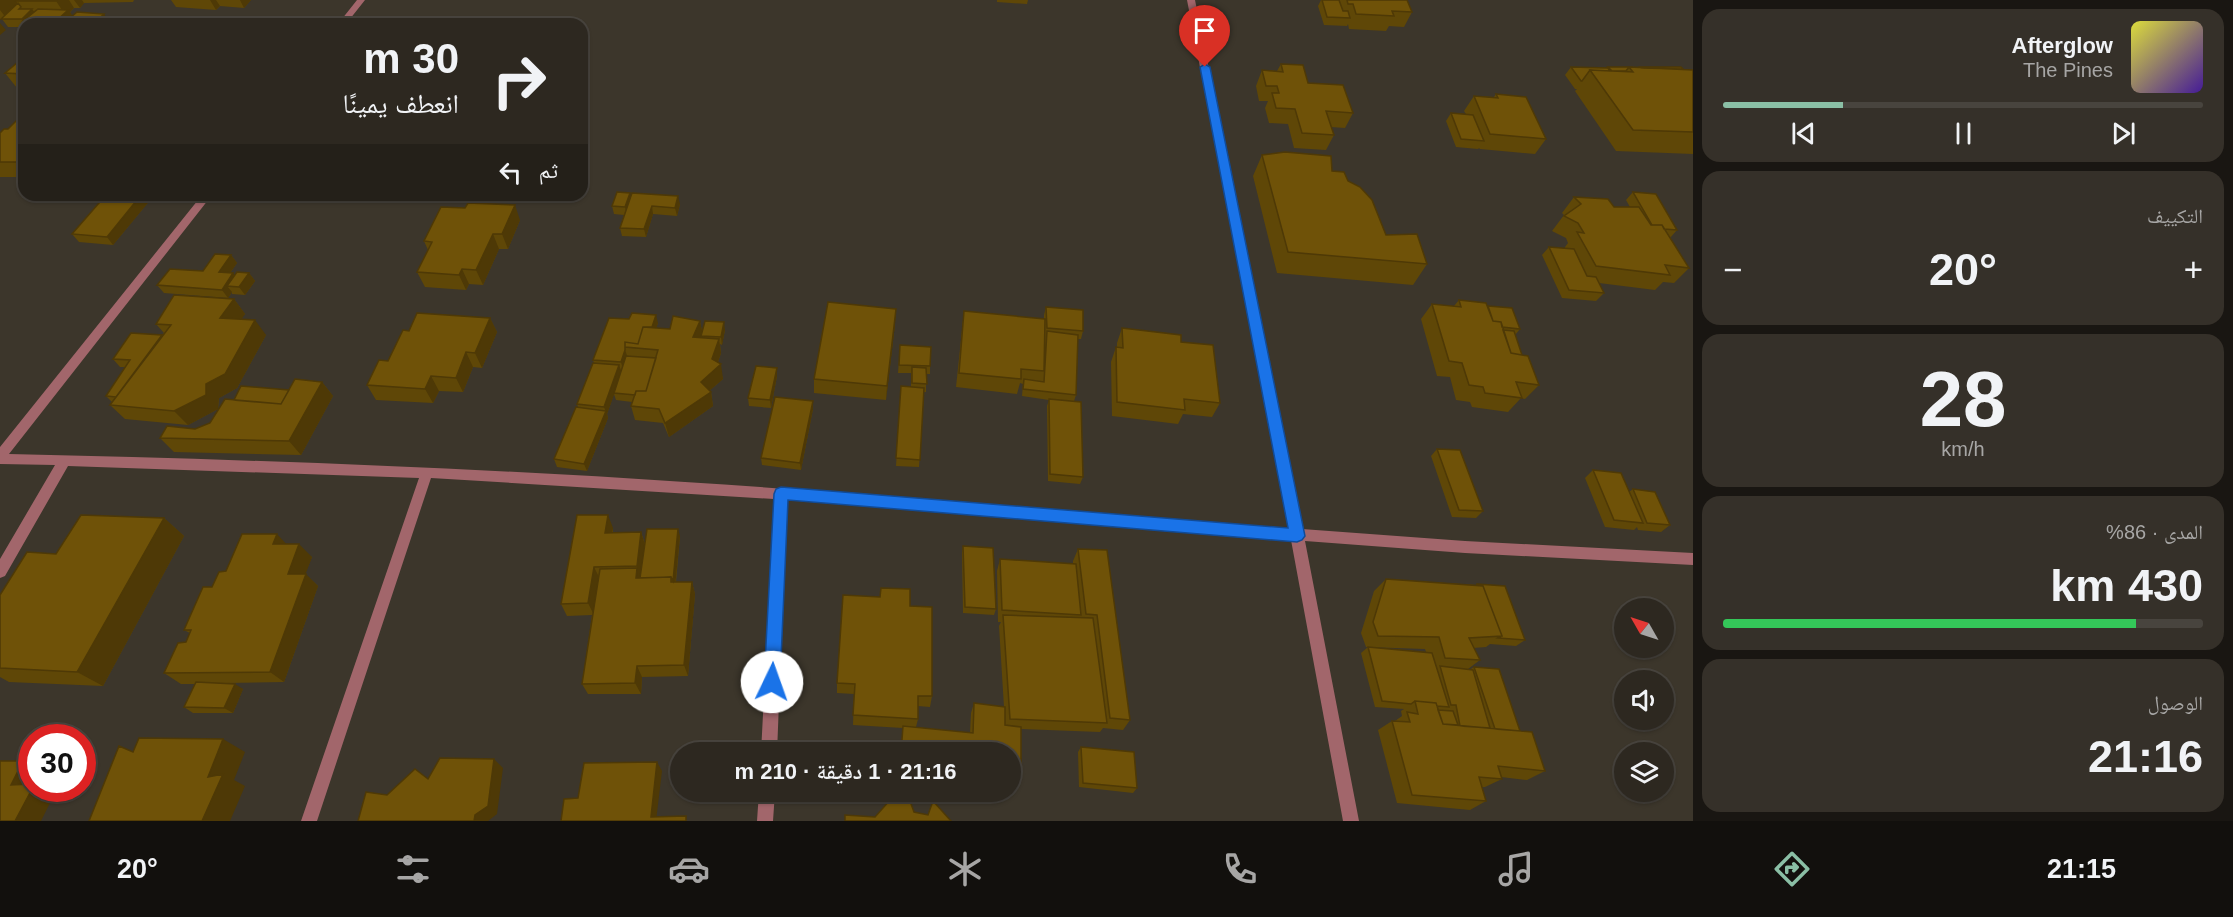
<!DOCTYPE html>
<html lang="ar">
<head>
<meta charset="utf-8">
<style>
  :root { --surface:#2d2820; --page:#353029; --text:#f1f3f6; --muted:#a7a6a5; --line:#48443e; --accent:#8abfa5 }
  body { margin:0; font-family:Arial,"Noto Naskh Arabic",sans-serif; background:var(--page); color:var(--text); direction:rtl; height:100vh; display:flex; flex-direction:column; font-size:22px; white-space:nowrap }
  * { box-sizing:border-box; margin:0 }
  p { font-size:20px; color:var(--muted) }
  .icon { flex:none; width:33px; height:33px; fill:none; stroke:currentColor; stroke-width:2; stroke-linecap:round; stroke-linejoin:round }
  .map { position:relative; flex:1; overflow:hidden; direction:ltr }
  .details { display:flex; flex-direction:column; gap:9px; padding:9px; background:#191612; width:540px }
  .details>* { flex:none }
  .hud { position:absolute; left:18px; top:18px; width:570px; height:183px; border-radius:18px; box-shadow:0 2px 4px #0004,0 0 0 2px var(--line); direction:rtl; background:#2d2820; color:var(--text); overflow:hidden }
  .needle { width:39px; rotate:309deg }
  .fabs { position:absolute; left:1614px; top:598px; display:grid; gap:12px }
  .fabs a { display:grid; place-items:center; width:60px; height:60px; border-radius:50%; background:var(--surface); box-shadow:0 2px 4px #0004,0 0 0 2px var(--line); font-size:30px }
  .speed { position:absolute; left:18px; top:724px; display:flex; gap:12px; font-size:30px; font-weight:700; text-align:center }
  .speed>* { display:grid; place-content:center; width:78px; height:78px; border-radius:50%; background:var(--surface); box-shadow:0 2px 4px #0004,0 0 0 2px var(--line); line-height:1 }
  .speed .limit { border:9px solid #d22; background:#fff; color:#111 }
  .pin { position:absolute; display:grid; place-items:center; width:51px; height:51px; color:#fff; margin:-62px -26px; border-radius:50% 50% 50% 0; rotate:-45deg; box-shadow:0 0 6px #0007 }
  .pin .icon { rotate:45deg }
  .me { position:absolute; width:66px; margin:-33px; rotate:3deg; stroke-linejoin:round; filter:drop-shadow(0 0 4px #0008) }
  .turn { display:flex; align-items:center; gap:21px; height:126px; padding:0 30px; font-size:27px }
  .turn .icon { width:78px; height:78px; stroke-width:2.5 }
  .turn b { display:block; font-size:42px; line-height:51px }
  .then { display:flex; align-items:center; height:57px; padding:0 30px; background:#0003; gap:12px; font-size:22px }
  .big { font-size:45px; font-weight:600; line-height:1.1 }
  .details .card { flex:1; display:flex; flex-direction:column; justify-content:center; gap:9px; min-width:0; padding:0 21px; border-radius:18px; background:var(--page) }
  .details .dial { align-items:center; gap:0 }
  .dial b { font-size:78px; line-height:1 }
  .song { display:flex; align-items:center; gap:18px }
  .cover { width:72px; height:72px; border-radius:9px; background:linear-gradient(135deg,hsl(60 70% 55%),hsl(260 70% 35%)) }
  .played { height:6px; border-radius:3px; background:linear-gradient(90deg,var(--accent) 25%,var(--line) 25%) }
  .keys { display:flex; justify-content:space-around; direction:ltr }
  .heat { display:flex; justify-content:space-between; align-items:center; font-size:33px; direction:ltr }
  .charge { height:9px; border-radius:4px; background:linear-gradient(90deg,#34c759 86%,var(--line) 0) }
  .trip { position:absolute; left:670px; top:742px; width:351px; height:60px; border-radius:30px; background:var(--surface); box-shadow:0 2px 4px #0004,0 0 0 2px var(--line); font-weight:600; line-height:60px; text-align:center; direction:rtl }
  .menu { display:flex; height:96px; justify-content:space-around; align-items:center; background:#12100d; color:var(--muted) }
  .menu .icon { width:42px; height:42px }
  .menu .selected { color:var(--accent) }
  .menu b { font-size:27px; color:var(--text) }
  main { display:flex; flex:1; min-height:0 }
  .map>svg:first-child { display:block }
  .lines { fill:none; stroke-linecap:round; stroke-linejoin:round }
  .street { fill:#a2666b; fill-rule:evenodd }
  .wall { fill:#5f4707 }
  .shaded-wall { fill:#4e3906 }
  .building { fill:#6f5208; stroke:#4e3906; stroke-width:1.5 }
  .route { fill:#1a73e8; stroke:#114b97; stroke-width:1.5 }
</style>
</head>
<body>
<main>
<section class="details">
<div class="card">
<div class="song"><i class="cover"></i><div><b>Afterglow</b><p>The Pines</p></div></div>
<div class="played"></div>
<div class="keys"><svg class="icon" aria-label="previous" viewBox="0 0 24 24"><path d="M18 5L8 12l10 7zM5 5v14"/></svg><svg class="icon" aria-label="pause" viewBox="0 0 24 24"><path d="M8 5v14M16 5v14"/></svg><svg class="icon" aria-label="next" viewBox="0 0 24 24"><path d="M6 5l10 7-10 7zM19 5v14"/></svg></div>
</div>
<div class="card"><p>التكييف</p>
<div class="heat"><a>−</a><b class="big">20°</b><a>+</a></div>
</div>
<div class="card dial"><b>28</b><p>km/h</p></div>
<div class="card"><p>المدى · 86%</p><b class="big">430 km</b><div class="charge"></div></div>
<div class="card"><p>الوصول</p><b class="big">21:16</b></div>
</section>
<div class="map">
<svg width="1693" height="821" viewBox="0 0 1693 821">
  <rect width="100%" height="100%" fill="#3c362b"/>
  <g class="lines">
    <path class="street" d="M357,0H365L346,24H338Z
      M1187,0H1195L1302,529L1465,541L1693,553V565L1465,553L1305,541L1359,821H1343L1291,540L787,500L777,753H761L774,499L431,478L317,821H301L419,478L68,466L5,576L0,578V559L55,465L0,464V447L202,195H212L9,454C234,459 459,467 685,482C886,495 1087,513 1289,528Z
      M759,792H775L773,821H757Z"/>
  </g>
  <path class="wall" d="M0,0H134L133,2L84,3L80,8H74L70,12L72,16L111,24H24V27H8L2,19H0Z
    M171,0H251L244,8L220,6L216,10L176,7Z
    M997,0H1028L1027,4L997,2Z
    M1321,0H1407L1412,12L1404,27L1389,26L1386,31L1349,29L1348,24L1347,26L1324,25L1318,6Z
    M24,57V89L17,88L5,73Z
    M1281,64L1353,113L1345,128L1331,127L1334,135L1326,150L1294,148L1288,124L1269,123L1265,108L1268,101H1259L1256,86L1262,70L1277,71Z
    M1571,67L1607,68L1608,67L1639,68L1640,67L1693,70V154L1616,151L1575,91L1577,89H1575L1565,75Z
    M1496,94L1546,139L1535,154L1480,149L1479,148L1478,149L1456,147L1446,121L1451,113L1466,114L1464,111L1474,96L1494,97Z
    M24,113V177H0V133L8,129Z
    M1262,155L1332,171L1348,181L1386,235L1427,264L1413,285L1277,273L1253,176Z
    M1633,192L1677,230L1670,238L1689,268L1674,283L1663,282L1655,290L1599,283L1604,293L1596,301L1562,298L1542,255L1549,247L1565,249V247L1568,243L1566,238L1552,231L1564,215L1562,213L1574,197L1614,207H1630L1626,200Z
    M106,195H147L151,199L113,245L79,242L72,234Z
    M631,197L680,204L677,216L653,214L646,237L622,236L620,228L624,215L614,214L612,206Z
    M520,220L508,249H499L483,285L469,284L466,290L425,287L417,272L428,250L424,241Z
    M231,255L237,263L230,273L234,275L249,273L255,281L245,295L232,294V292L228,298L164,293L157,285L203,271Z
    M234,299L245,314L241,319L266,335L237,388L219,398L218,409L188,425L125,419L110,405L112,402L106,396L125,367H120L113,359L162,335L164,333L156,324Z
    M1459,300L1488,306L1520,329L1515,335L1522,355L1539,385L1525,399L1521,398L1508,412L1472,407L1470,402L1456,400L1450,377L1437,376L1421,319L1432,304L1454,306Z
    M1046,307L1083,331L1081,339H1078L1076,395L1074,401L1083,477L1080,484L1048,481L1047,406L1049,400L1022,396L1023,384L1020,383L1017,394L956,387L964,311L1044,319V315Z
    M490,318L497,332L482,368L473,367L463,392L439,391L433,403L376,400L367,385L388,361L409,331Z
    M609,318L658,323L656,328L670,329L700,321L702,332L725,330L722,345L720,344L721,353L718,362L723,379L709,391L711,392L713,406L669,437L663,423L635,420L631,406L632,402L616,400L614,394L607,414L608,418L587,471L557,467L554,459L578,407L577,404L594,363L593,360Z
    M895,324L886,400L814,393V379Z
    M1122,328L1181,342L1220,403L1212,417L1183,414L1178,424L1112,416L1111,362L1116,347H1117V343Z
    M900,345L930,366V374H926V392H924L919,467L896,466L901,386L911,387V373H898Z
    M777,368V376L771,408L749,406L748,398Z
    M322,382L333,396L301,455L174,452L160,438L195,429L210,423L234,400L289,390Z
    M813,409L801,470L762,465L761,458Z
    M1437,449L1483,511L1476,518L1452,517L1431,456Z
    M1593,470L1629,492L1633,489L1670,525L1661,532L1638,530L1637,527L1634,530L1605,527L1585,478Z
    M164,518L184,536L103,686L9,682L0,677V595L56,554Z
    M613,528V533L641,532L645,544L680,536L676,582H692L695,594L688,676L642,677L641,694H588L582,684L592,615L567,616L561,604Z
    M287,544L312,557L305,574L318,586L284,682L226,683L243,689L233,713H193L184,707L195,684H181L164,673L186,642L190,633L184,630L212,587L226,571Z
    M963,546L996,609L994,615L963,613L962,553Z
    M1078,549L1130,720L1123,730L1103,728L1100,732L1021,729V773L1016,782L1011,781V753H900L903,728L853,725L854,694L837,693V683L910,606L932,696L930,707L918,706V719L916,727L970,733L971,713L974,703L1004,707L999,626L1001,622H998L997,571L1000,559L1073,564V561Z
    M1386,579L1476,585L1477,584L1525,640L1516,646L1490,644L1486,647L1473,648L1480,660L1468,669H1471L1474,667L1520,731L1545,771L1527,780L1501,777L1502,779L1485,787H1482L1486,801L1470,810L1397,803L1378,730L1392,721H1395L1402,716L1401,711L1404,709L1375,707L1361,653L1368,647L1426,652L1425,649L1366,647L1361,633L1374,591Z
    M1081,747L1137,788L1133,793L1079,787L1078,752Z"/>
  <path class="shaded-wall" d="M0,0H38L16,1L26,15L32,9L38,17L23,21L25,24L22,19H7L0,10Z
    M57,0H69L74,8L70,12L74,18L67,24H55L54,23L64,13L56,1Z
    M74,0H82L84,3L80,8Z
    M210,0H216L220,6L216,10Z
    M240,0H251L244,8Z
    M104,14L111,24H97L95,22Z
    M0,23L6,30L0,35Z
    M630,193L632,201L627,215L625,207Z
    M141,195H147L151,199L113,245L107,237Z
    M678,196L680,204L677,216L675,208Z
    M515,205L520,220L508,249L502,234Z
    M652,206L653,214L646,237L644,229Z
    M493,234L499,249L483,285L476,270Z
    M231,255L237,263L225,280L219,272Z
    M462,269L469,284L466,290L459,275Z
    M233,273L239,281L227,286L232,292L228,298L222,290Z
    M249,273L255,281L245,295L239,287Z
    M234,299L245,314L232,333L220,318Z
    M896,309L895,324L886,400L887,386Z
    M656,315L658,323L654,335L652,327Z
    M490,318L497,332L482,368L475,353Z
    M255,320L266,335L237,388L219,398L218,409L188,425L174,411L206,384Z
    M700,321L703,336H701L702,338L693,337Z
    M724,322L725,330L722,345L721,337Z
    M719,339L721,353L716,368L721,364L723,379L703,396L701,382L712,359Z
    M625,350L628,358L623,370L621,362Z
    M466,352L473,367L463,392L456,378Z
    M619,365L622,373L607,414L608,418L587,471L584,464L606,412L604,407Z
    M777,368V376L771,408L770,400Z
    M431,376L439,391L433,403L425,389Z
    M322,382L333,396L301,455L289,441Z
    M711,392L713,406L669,437L665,423Z
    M813,401V409L801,470L800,463Z
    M608,515L613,528L610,546L605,533Z
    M164,518L184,536L103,686L77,672Z
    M678,529L680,536L675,587L673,581Z
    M641,532L645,545L642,581L636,578Z
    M277,534L289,547L273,544Z
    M299,544L312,557L301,586L288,574Z
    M594,567L600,579L594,615L588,603Z
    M306,574L318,586L284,682L270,672Z
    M692,582L695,594L688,676L684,665Z
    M637,666L642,677L641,694L635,683Z
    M235,684L243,689L233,713L224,708Z
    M223,739L245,752L234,780L245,786L230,821H202L208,777Z
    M494,759L503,768L497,814L488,821H474L475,815Z
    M23,761L32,765V789H45L55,793L41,821H15L11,785Z
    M657,762L662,771L656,821L651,817Z"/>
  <path class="building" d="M17,0H57L56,1H16Z
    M1322,0H1339L1343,11H1348L1350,18L1327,17Z
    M1347,0H1407L1412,12L1392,11L1394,16L1356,14L1353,4H1348Z
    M18,3L21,7L19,9H32L22,19H1Z
    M38,9L68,10L54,23L23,21Z
    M77,12L104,14L95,22L89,21L85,24H63Z
    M24,57V74L5,73Z
    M1281,64L1303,65L1308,83L1343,85L1353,113L1326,111L1334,135L1302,133L1295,109L1276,108L1272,93H1279L1277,86H1266L1262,70L1283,72Z
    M1571,67L1608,68L1610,71L1590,70L1582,81H1581Z
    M1608,67H1633H1629L1626,71H1612Z
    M1629,67L1693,70V132L1633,130L1590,70L1633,72Z
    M1640,67H1681L1683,69L1641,68Z
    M1496,94L1526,97L1546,139L1490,134L1474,96L1498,98Z
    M24,113V162H0V133L4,129H8Z
    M1451,113L1473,115L1484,141L1461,139Z
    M1285,152L1331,156L1332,171L1344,172L1348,181L1360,187L1372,200L1386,235L1417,234L1427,264L1288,252L1262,155Z
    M617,192L630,193L625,207L612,206Z
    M1633,192L1656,194L1677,230L1664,229L1662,225H1652Z
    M632,193L678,196L675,208L652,206L644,229L620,228Z
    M106,195H141L107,237L72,234Z
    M1574,197L1608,199L1614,207H1639L1651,225H1662L1689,268L1665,265L1670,275L1596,266L1577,232L1584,233L1578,223L1564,216L1581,204Z
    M468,203L515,205L502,234H493L476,270L462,269L459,275L417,272L432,242L424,241L441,207L465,208Z
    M1549,247L1574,249L1587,276L1596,277L1604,293L1569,290Z
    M215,254L231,255L219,272L233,273L222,290L157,285L170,269L203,271Z
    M237,272L249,273L239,287L227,286Z
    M174,295L234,299L220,318L255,320L225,374L206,384V395L174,411L110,405L171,325L156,324Z
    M1459,300L1486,303L1493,321L1501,322L1511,353L1528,356L1539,385L1516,382L1522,398L1485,393L1483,387L1469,385L1462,363L1449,361L1432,304L1461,307Z
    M828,302L896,309L887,386L814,379Z
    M1488,306L1512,308L1520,329L1502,327L1501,322L1493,321Z
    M1046,307L1083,310V331L1047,328Z
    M964,311L1045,319L1044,371L1021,369V379L959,373Z
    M417,313L490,318L475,353L466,352L456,378L431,376L425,389L367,385L379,360L388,361L403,330L409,331Z
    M632,313L656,315L652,327H643L638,344L625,342V350L621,362L593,360L609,318L629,319Z
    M673,316L700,321L693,337L719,339L712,359L721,364L701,382L711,392L665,423L659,409L631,406L636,391H646L658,350L625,347V342L638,344L643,327L670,329Z
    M705,321L724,322L721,337L701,336Z
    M1122,328L1181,335V342L1213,345L1220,403L1184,399L1185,410L1117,402L1116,347L1123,348Z
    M1503,330L1514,331L1522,355L1511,353Z
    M1047,331L1078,335L1076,395L1023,389L1024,379L1044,382Z
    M131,333L162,335L116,397L106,396L130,360L113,359Z
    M900,345L931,347L930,366L899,365Z
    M626,356L656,358L646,391H636L635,395L614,393Z
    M593,363L619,365L604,407L577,404Z
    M756,366L777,368L770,400L748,398Z
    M912,367L926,368L927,384L912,383Z
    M295,379L322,382L289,441L160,438L167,426L195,429L210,423L225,399L281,404Z
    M241,386L289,390L281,404L234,400Z
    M901,386L924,388L920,460L896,458Z
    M775,397L813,401L800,463L761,458Z
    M1049,399L1081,402L1083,477L1050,474Z
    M576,407L606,411L584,464L554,459Z
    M1437,449L1460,450L1483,511L1459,510Z
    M1593,470L1621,473L1643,523L1614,520Z
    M1633,489L1655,492L1670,525L1647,523Z
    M81,515L164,518L77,672L0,668V595L27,552L56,554Z
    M577,515H608L605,533L641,532L637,566L594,567L588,603L561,604Z
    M647,529H678L673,581L671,577L640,578Z
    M242,534H277L273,544H299L288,574H306L270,672L164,673L178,643L186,642L191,630H184L203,587H212L219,572L226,571Z
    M963,546L993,548L996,609L965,607Z
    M1078,549L1107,550L1130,720L1110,718L1097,615L1086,614Z
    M1000,559L1076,564L1081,615L1002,610Z
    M637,568L636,578L671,577V582H692L684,665L637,666L635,683L582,684L600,569Z
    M1386,579L1483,586L1502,636L1469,638L1480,660L1445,658L1439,637L1378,636L1373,622Z
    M1477,584L1505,586L1525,640L1498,638L1502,636L1483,586L1477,585Z
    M881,588L910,589V606L932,607V696H918V719L853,715L855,684L837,683L843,595L880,597Z
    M1003,615L1093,618L1107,723L1010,719Z
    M1368,647L1432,653L1449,707L1437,706L1436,703L1415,701L1411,704L1382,701Z
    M1440,666L1473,670L1490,728L1460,726L1456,705H1451Z
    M1474,667L1499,669L1520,731L1495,729Z
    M196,682L235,684L224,708L184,707Z
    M1415,701L1436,703L1443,724L1532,732L1545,771L1498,766L1502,779L1479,777L1486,801L1412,795L1392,721L1410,722L1407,712L1418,714Z
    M974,703L1005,707V725L1021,727V773L1011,772V753H901L903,726L973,733Z
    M1438,710L1453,711L1458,725L1443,724Z
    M139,738L223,739L208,777L223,774L202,821H89L119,746L133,752Z
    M1081,747L1134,752L1137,788L1083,783Z
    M440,758L494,759L488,806L475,815L474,821H358L366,792L387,795L415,769L428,779Z
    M0,761H23L11,785L32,784V789L15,821H0Z
    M657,762L651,817L686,816V821H561L564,799L578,798L584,763Z
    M891,799L910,801L914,812L928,815L933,801L951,821H845V815L875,817Z"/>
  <path class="route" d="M1205,64L1210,67L1305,536L1302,540L1297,542L788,500L780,682L778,688L772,690L766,688L764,682L774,494L776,489L781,487L1288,528L1200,67Z"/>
</svg>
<div class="fabs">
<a><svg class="needle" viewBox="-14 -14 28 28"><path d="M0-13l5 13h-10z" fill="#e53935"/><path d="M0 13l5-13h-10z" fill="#a7a6a5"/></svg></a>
<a><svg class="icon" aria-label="sound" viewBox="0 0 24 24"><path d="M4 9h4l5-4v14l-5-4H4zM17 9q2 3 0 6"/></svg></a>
<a><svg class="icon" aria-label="layers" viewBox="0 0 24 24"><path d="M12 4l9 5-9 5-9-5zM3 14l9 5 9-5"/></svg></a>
</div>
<div class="speed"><div class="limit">30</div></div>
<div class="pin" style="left:1205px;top:67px;background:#d93025"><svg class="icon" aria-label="arrive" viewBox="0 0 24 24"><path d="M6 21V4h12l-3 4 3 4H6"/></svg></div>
<svg class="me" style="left:772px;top:682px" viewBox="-20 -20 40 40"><circle r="19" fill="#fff"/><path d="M0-13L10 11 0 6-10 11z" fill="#1a73e8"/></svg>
<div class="trip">21:16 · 1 دقيقة · 210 m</div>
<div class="hud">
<div class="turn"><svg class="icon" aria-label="right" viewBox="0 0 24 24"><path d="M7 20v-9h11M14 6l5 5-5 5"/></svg><div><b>30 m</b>انعطف يمينًا</div></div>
<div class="then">ثم<svg class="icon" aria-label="left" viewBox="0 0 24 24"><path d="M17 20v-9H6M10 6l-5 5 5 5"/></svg></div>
</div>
</div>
</main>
<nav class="menu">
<b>21:15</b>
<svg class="icon selected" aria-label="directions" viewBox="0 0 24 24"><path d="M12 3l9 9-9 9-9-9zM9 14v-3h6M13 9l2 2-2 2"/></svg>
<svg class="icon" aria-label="music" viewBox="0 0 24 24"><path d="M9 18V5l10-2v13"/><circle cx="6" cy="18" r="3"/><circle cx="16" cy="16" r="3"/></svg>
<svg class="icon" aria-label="phone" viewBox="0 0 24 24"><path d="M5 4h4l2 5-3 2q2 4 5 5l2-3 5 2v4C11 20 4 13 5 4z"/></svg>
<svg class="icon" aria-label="climate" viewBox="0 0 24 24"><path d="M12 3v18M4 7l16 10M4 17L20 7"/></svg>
<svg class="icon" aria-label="car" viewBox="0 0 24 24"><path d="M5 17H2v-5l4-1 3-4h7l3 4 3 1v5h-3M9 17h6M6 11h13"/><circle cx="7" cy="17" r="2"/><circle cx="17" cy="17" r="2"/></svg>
<svg class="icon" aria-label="filters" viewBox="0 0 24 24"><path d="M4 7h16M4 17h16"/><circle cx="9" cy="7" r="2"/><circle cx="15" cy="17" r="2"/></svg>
<b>20°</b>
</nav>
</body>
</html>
